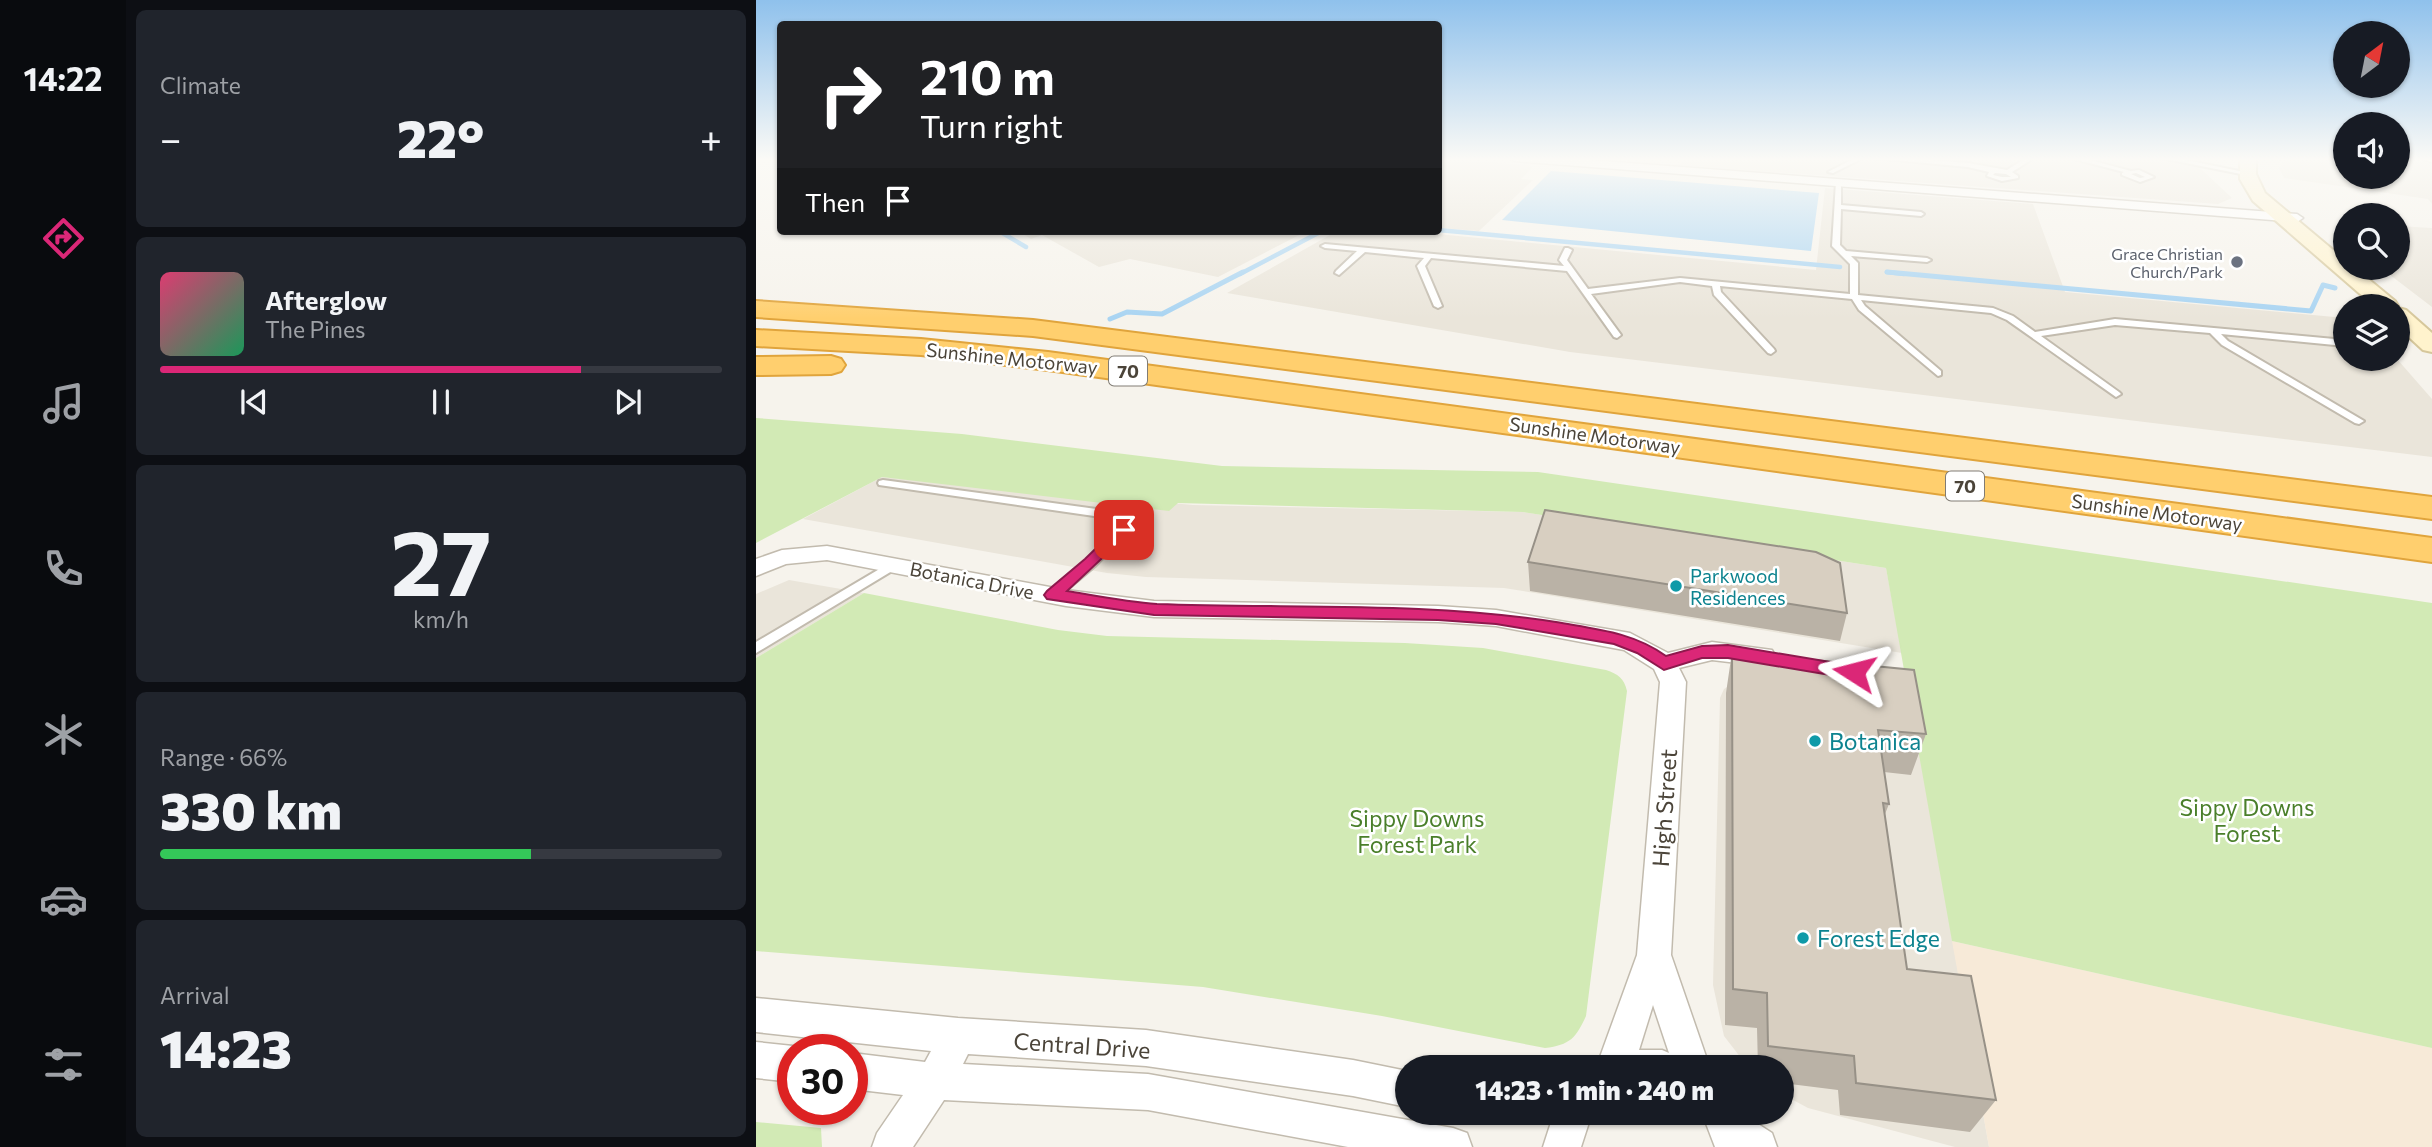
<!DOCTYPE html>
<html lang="en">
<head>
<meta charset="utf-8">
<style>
  :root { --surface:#171b24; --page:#20242c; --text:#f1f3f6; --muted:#9ea1a6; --line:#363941; --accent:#db2777 }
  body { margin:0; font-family:Commissioner,sans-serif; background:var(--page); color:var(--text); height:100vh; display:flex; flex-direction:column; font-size:26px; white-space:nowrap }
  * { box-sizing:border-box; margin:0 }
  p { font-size:23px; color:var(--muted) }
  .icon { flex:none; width:38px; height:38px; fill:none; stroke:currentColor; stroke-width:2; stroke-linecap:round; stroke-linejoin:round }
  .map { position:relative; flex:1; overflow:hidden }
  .drawer { display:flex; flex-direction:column; gap:10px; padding:10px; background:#0d0f14; width:630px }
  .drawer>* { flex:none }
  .banner { position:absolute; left:21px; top:21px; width:665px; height:214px; border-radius:7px; box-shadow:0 2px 5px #0004; background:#202124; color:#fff; overflow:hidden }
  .needle { width:46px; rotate:32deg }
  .tools { position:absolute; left:1577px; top:21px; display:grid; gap:14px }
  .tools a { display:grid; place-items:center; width:77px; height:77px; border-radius:50%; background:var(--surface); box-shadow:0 2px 5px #0004; font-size:35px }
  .speed { position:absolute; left:21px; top:1034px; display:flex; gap:14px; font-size:35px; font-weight:700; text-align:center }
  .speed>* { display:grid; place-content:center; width:91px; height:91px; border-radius:50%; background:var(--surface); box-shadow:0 2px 5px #0004; line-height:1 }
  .speed .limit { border:10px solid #d22; background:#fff; color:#111 }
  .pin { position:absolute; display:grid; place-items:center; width:60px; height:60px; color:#fff; margin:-30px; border-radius:14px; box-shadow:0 4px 10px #0006 }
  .me { position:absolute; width:77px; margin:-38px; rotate:279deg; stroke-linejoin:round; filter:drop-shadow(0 0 5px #0008) }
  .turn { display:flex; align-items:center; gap:24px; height:147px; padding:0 28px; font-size:32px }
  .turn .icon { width:91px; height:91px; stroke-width:2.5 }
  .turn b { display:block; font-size:49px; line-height:60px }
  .then { display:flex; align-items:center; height:66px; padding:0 28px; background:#0003; gap:14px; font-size:26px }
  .big { font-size:52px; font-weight:800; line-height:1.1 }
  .drawer .widget { flex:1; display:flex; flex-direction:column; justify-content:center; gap:10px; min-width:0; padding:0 24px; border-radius:10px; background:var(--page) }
  .drawer .dial { align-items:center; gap:0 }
  .dial b { font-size:91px; line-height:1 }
  .song { display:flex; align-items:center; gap:21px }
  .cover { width:84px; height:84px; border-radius:10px; background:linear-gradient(135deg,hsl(340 70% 55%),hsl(150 70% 35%)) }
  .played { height:7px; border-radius:4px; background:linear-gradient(90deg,var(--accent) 75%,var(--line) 75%) }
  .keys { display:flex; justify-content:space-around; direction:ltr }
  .heat { display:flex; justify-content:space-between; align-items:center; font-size:38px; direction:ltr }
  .charge { height:10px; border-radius:5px; background:linear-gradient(90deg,#34c759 66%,var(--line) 0) }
  .trip { position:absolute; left:639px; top:1055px; width:399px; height:70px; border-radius:35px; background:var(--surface); box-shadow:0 2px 5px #0004; font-weight:800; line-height:70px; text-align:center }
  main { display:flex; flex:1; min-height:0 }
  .menu { display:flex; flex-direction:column; width:126px; justify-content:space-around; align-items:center; background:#090b0e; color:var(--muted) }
  .menu .icon { width:49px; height:49px }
  .menu .on { color:var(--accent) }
  .menu b { font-size:32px; color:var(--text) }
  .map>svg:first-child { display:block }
  .residential { fill:#eae5da }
  .commercial { fill:#f7ead8 }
  .green { fill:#d2eab5 }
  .water { fill:#a9d4f2 }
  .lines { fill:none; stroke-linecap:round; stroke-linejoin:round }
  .stream-far1 { stroke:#a9d4f2; stroke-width:4.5 }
  .stream { stroke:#a9d4f2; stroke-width:5 }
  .lane-casing { stroke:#c2bbae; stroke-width:4 }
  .street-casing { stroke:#c2bbae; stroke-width:3 }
  .secondary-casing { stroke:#d6c79b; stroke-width:4 }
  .highway-casing { stroke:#e0a43c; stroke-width:4 }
  .lane { fill:#fff; fill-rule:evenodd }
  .street { fill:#fff; fill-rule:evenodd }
  .secondary { fill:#fff3cd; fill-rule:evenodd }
  .highway { fill:#ffcf6e; fill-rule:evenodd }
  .wall { fill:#bab2a6 }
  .building { fill:#d8cfc1; stroke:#979187; stroke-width:2 }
  .route { fill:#db2777; stroke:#8e194d; stroke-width:2 }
  .worship-dot { fill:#6b7280; stroke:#fff; stroke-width:2.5 }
  .culture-dot { fill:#0f9aa8; stroke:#fff; stroke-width:2.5 }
  .labels { text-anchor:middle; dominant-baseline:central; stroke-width:5; stroke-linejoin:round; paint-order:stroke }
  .far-worship-label { font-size:16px; fill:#5b616d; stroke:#fff; text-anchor:end }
  .shield { fill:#fff; stroke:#817c74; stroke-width:2 }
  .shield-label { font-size:18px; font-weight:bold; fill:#4b4439 }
  .street-label { font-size:19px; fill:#4b4439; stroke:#fff }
  .culture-label { font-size:19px; fill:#0d838f; stroke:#fff; text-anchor:start }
  .near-culture-label { font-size:23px; fill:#0d838f; stroke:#fff; text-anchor:start }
  .near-park-label { font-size:23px; fill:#4a7f2a; stroke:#fff }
  .near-street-label { font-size:23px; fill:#4b4439; stroke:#fff }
</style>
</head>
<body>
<main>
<nav class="menu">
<b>14:22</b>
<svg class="icon on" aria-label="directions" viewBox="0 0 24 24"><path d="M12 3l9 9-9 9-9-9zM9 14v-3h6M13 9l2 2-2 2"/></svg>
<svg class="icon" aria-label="music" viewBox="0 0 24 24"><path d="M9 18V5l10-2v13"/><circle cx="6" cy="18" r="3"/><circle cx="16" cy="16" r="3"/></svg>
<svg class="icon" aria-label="phone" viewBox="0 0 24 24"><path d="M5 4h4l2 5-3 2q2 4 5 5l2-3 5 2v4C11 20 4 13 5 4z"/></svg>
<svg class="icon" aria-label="climate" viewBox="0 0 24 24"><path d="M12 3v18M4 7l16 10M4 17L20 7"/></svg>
<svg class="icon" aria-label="car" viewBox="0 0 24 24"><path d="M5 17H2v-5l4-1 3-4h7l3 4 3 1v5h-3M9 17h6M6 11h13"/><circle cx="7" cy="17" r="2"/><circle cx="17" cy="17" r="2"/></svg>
<svg class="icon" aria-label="filters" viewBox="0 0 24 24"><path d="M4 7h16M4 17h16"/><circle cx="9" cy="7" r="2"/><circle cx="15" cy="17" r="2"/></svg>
</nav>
<section class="drawer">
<div class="widget"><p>Climate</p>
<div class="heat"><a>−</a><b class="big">22°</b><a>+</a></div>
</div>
<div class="widget">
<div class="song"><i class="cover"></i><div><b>Afterglow</b><p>The Pines</p></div></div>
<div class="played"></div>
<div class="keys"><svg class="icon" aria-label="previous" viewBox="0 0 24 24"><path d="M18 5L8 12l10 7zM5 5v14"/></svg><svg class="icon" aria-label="pause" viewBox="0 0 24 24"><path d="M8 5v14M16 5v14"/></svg><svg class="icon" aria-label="next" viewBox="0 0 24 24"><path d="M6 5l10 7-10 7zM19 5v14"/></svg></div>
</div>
<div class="widget dial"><b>27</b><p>km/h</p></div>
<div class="widget"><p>Range · 66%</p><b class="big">330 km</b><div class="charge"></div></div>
<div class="widget"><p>Arrival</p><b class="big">14:23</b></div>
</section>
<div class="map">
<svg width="1676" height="1147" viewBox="0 0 1676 1147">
  <rect width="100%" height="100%" fill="#f6f3ec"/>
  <path class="residential" d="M934,158H1456L1445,169L1476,198L1462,204L921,165Z
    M1529,158H1589V177H1642V158L1676,162V204L1672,199L1528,178L1523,168Z
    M683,159L772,165L776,168L765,179L777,180L723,231L683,228Z
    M1069,188L1277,204L1309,292L1589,318V359H1641L1676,399V457L814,352L471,293L581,231H650L1060,270Z
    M1642,226L1676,228V307L1625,268H1642Z
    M262,231H551L462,277L374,259L343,267L286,235L275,239Z
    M126,477L437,505L767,512L1130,568L1146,653L748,588L390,577L351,573L47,519Z
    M33,580L108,593L0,658V594Z
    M977,683L1156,711L1233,1147H1199L1052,1108L1026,1094V1068L992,1067L968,1036L957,985L964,698L968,689Z"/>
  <path class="commercial" d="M1196,941L1676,1048V1147H1233Z"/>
  <path class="green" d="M0,418L206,434L466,466L782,472L1676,603V1048L1196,941L1130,568L767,512L422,503L413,511L126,477L0,543Z
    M108,593L302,630L351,636L649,643L727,648L850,670C862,674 868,678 871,691L830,1016C820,1038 814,1045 789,1048L626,1016L447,987L0,951V658Z
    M0,1122L65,1128L66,1147H0Z"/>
  <path class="water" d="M795,171L1063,193L1055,251L746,220Z"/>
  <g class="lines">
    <path class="stream-far1" d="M682,230L1084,267
      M243,231L270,247
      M1131,272L1148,274
      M484,274L566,231"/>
    <path class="stream" d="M1131,272L1555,311L1567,285L1579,288
      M354,319L371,312L406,314L487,272"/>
    <defs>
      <path id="lane" d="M1099,158H1107L1077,173L1072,172Z
        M1117,158H1148L1212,163L1251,170L1270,158H1278L1256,172L1262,176V178L1246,181L1231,176L1233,172L1212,167ZM1239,173L1250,174L1255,177H1246L1237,175Z
        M1314,158H1326L1375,171L1383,170L1398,177L1384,182L1366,175V173L1368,172ZM1380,173L1389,177L1384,178L1375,174Z
        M1405,158H1420L1493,173L1490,175Z
        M1080,182L1085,183V205L1165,212L1168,214L1165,216L1085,209L1084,245L1090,251L1171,258L1175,260L1171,262L1095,256L1102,263V295L1237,308L1257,316L1279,332L1359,319L1589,340V346L1465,334L1472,341L1608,421L1603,424L1599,423L1466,345L1454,333L1359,325L1285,336L1363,392L1365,394L1360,397L1251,320L1235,313L1105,300L1109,306L1185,371V375L1182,376L1103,310L1096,299L964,286L965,292L1018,349L1019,351L1015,354L1012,353L958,295L956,286L924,282L835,294L865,335L861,338L858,337L811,271L675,258L669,266L686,306L682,308L678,306L661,266L668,258L609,252L583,275L579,273L580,271L601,251L569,248L565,246L569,244L808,266L803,260L809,248H812L816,250L811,260L832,289L924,278L1094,294V264L1076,246Z
        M423,231H435L431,233Z
        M127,480L355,511L372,522L374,530L339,566L301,598H293L291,595L293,592L331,560L362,529V526L352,518L123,485L122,483L123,481Z
        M137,561L143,565L141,568L0,653V642Z"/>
      <path id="street" d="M753,158H807L1541,214L1547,218L1541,222L758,161Z
        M1667,158H1676V162L1668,160Z
        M71,546L310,590L398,601L682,606L740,610L874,633L912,653L956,642L1016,650L1020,657L1016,664L1007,666L956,660L923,668L930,682L915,955L954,1068H840L881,955L904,682L898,669L868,650L740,626L682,622L398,617L310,606L71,560L30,564L0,576V559L26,550ZM897,1005L913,1053L906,1050H883Z
        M0,998L202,1018L390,1030L597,1060L651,1071V1107L597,1096L390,1066L212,1054L207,1064L392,1074L697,1128L711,1133L716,1147H592L392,1110L188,1100L157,1147H116L121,1133L147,1095L96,1089V1053L169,1062L175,1051L0,1032Z
        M0,1042L37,1046L47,1050H37V1082L0,1078Z
        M798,1113H836L825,1147H787Z
        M946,1113H985L1016,1133L1021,1147H959Z"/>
      <path id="secondary" d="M1484,158H1500V174L1509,193L1589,260V268H1599L1639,301L1642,306V307L1618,306L1497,201L1484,179Z
        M1642,308L1650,310L1676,333V352L1667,350L1642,327Z"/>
      <path id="highway" d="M0,301L277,320L1676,497V519L277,336L0,317Z
        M0,330L165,339L292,352L1676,538V562L292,370L165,355L0,346Z
        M75,356L85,359L89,365L85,371L75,374L0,375V357Z"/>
    </defs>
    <use href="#lane" class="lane-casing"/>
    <use href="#street" class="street-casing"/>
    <use href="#secondary" class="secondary-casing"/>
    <use href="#highway" class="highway-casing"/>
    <use href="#lane" class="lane"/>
    <use href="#street" class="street"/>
    <use href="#secondary" class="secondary"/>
    <use href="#highway" class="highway"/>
  </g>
  <path class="wall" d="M772,562L1091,613L1084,641L774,591Z
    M976,652L1170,734L1155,775L1128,772L1133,804L1129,814L1151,969L1240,1100L1214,1132L1084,1115L1082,1090L1026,1083V1068H1002L1001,1028L969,1025L970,693Z"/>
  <path class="building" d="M789,510L1060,552L1084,563L1091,613L772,562Z
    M976,652L1158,670L1170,734L1122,730L1133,804L1127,803L1151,969L1215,976L1240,1100L1100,1083L1098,1056L1012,1046L1011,993L977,989Z"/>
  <linearGradient id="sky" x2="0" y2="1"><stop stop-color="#8fc1ec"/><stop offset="0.5" stop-color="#fbfaf6"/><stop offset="1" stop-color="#fbfaf6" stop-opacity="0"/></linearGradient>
  <rect width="1676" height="319" fill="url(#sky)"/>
  <path class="route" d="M368,525L373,526L375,530L373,533L311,591C341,596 371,602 401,604C534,609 668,601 800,622C839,629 877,632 910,656L946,646L972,645L1098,666L1104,668L1107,672L1104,677L1098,679L972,658H946L908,670L881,653L858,644L740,624L682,620L398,615L291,599L288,595L291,591L329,559L363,526Z"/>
  <circle class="worship-dot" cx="1481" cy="262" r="7"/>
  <g class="culture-dot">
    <circle cx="920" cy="586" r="7"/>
    <circle cx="1059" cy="741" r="7"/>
    <circle cx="1047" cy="938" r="7"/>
  </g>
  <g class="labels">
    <g class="far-worship-label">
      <text x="1467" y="253">Grace Christian<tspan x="1467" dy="18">Church/Park</tspan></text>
    </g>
    <g class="shield">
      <rect x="353" y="356.5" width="38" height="29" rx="5"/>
      <rect x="1190" y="471.5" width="38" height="29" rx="5"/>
    </g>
    <g class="shield-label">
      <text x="372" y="371">70</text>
      <text x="1209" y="486">70</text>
    </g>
    <g class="street-label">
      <text transform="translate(256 358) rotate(6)">Sunshine Motorway</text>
      <text transform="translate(839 435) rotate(8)">Sunshine Motorway</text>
      <text transform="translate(1401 512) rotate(8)">Sunshine Motorway</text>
      <text transform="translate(216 580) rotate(11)">Botanica Drive</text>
    </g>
    <g class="culture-label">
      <text x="934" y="575">Parkwood<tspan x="934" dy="22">Residences</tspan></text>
    </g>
    <g class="near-culture-label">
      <text x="1073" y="741">Botanica</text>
      <text x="1061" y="938">Forest Edge</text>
    </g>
    <g class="near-park-label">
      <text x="1491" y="807">Sippy Downs<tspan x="1491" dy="26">Forest</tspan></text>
      <text x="661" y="818">Sippy Downs<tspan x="661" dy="26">Forest Park</tspan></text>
    </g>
    <g class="near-street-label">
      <text transform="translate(908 808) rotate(-86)">High Street</text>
      <text transform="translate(326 1045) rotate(4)">Central Drive</text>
    </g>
  </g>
</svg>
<div class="tools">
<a><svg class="needle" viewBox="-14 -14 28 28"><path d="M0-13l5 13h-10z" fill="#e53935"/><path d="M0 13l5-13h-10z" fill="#9ea1a6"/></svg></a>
<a><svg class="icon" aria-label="sound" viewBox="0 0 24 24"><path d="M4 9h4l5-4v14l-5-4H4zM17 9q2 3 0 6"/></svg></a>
<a><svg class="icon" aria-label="search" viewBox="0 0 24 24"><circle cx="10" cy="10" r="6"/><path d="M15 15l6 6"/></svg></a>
<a><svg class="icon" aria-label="layers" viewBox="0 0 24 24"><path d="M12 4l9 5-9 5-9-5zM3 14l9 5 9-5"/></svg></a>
</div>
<div class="speed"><div class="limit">30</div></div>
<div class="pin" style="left:368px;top:530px;background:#d93025"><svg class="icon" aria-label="arrive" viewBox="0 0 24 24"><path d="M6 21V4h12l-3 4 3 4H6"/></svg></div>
<svg class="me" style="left:1098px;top:672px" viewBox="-20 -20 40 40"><path d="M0-17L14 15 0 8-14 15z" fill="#db2777" stroke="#fff" stroke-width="4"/></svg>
<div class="trip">14:23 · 1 min · 240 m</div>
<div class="banner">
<div class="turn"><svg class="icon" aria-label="right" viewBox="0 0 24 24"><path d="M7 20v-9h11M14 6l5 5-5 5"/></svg><div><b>210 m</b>Turn right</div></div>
<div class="then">Then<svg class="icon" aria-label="arrive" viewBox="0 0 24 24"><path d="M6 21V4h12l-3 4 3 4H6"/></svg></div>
</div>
</div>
</main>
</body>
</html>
